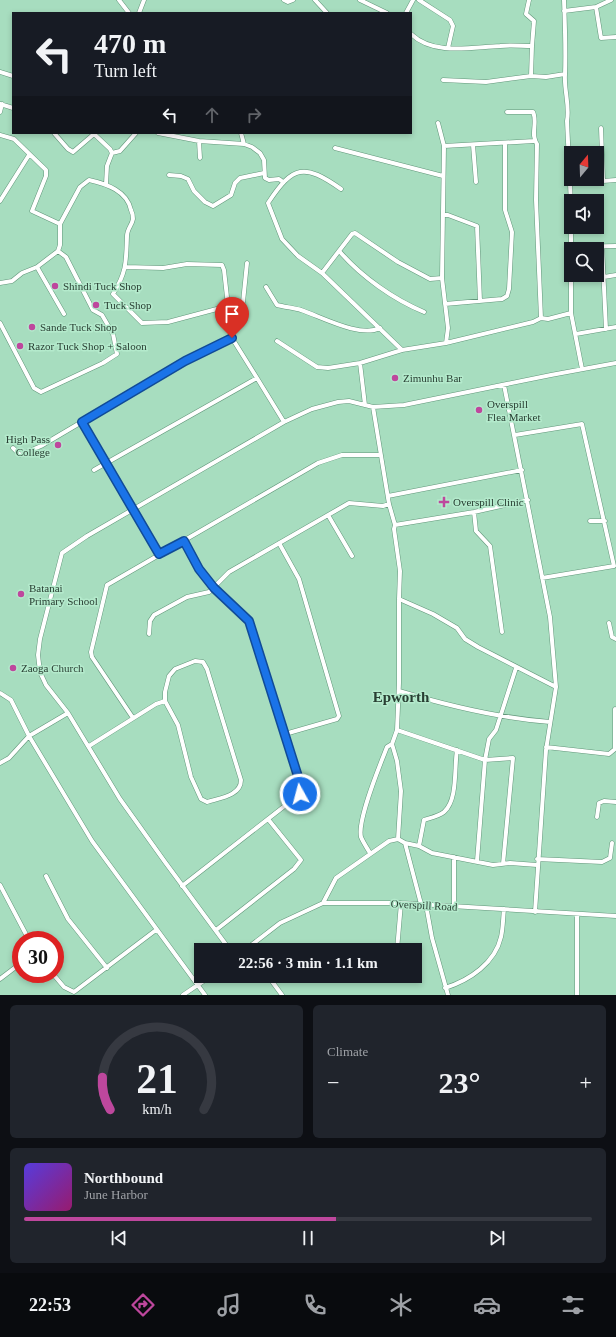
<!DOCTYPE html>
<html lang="en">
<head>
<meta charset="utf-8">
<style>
  :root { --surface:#171b24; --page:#20242c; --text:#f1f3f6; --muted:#9ea1a6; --line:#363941; --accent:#be479d }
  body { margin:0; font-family:Georgia,serif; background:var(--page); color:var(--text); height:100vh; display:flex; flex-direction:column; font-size:15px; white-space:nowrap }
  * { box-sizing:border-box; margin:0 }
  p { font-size:13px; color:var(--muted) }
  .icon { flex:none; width:22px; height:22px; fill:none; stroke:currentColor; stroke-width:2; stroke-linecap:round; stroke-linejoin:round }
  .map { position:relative; height:995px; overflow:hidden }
  .sheet { display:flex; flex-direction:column; gap:10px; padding:10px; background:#0d0f14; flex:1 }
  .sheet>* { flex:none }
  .banner { position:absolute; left:12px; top:12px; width:400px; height:122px; border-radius:0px; box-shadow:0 2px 6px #0003; background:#171b24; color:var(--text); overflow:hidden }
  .needle { width:26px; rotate:19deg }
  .controls { position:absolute; left:564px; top:146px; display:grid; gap:8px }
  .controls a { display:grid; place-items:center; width:40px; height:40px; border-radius:0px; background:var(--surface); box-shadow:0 2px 6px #0003; font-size:20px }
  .speed { position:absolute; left:12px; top:931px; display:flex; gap:8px; font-size:20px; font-weight:700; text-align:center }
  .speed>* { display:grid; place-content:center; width:52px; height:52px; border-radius:50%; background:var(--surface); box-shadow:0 2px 6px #0003; line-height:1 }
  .speed .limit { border:6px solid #d22; background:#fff; color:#111 }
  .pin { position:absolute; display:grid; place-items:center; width:34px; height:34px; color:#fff; margin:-41px -17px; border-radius:50% 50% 50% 0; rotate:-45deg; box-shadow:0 0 4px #0007 }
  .pin .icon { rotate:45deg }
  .me { position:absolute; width:44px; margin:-22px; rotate:353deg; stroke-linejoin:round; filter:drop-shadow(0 0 3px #0008) }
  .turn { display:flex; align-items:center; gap:14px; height:84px; padding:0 16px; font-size:18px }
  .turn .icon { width:52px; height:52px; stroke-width:2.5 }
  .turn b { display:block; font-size:28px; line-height:34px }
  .lanes { display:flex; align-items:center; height:38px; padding:0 16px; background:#0003; justify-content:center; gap:20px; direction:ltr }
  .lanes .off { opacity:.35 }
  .big { font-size:30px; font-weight:800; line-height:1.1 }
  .sheet .tile { flex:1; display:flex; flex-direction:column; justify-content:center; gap:6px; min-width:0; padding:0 14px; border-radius:6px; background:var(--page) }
  .sheet .dial { align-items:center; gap:0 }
  .dial svg { height:104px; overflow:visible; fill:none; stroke:var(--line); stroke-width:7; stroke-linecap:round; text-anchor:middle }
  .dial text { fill:var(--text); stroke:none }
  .song { display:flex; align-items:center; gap:12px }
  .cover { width:48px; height:48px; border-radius:6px; background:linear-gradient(135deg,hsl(250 70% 55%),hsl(320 70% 35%)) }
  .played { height:4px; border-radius:2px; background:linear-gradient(90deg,var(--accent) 55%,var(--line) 55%) }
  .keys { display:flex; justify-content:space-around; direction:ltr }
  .heat { display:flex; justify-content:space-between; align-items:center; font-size:22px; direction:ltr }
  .sheet .tiles { flex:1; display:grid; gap:10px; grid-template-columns:1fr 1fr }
  .tile:last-child { grid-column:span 2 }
  .trip { position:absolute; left:194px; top:943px; width:228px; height:40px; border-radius:0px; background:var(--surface); box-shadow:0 2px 6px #0003; font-weight:800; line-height:40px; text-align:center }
  .tabs { display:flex; height:64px; justify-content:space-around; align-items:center; background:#090b0e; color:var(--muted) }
  .tabs .icon { width:28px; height:28px }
  .tabs .on { color:var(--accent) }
  .tabs b { font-size:18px; color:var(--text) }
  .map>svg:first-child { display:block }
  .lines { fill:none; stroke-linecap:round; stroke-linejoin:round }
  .minor-casing { stroke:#62967a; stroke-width:5 }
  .minor { stroke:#fff; stroke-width:4 }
  .route-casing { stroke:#114b97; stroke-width:10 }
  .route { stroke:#1a73e8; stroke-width:7 }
  .poi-dot { fill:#be479d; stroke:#b4eacc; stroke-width:1.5 }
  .labels { text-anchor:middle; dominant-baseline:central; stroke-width:3; stroke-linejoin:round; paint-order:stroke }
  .poi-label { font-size:11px; fill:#293f33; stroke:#b4eacc; text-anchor:start }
  .street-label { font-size:11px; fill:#293f33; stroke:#b4eacc }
  .district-label { font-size:15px; font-weight:bold; fill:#293f33; stroke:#b4eacc }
</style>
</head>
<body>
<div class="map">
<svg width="616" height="995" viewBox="0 0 616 995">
  <rect width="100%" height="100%" fill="#a7ddbf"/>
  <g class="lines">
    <defs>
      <path id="minor" d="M119,0L129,13
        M284,0L288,2L293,0
        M315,0L327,13
        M360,0L387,13
        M419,0L450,20L453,26L448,48
        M529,0L526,14L534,21L532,46
        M564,0C565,25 566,50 565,75C564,91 570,106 567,121L571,205
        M596,7L601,38L616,37
        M564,11L596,7L611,0
        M139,13L144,0
        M406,13L413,0
        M411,34C434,56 472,47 500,46C511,45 521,46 532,46L531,76
        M0,72L13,76
        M443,80L486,82L531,76L546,77L565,74
        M0,104L13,108
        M0,112L2,104
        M507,112H533C538,122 530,135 537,144L536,200L541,318
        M438,123L444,146L442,278L448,328L446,343
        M601,128L603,181L616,180
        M54,133L68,149L73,152L94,134
        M93,133L110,149L112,153L107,166L106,184
        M158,133L199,141L244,144L252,147L260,153L264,160L265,178L269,180L279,179L283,182
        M241,133L244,144
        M0,135L14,139L46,170V176L32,211L60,224
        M199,141L200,158
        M473,145L476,182
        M444,146L534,141
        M335,148L443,176
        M112,153L120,151L136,133
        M169,175L181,176L188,179L194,191L205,202L213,206L231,195L235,183L240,178L264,173
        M341,189C304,163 293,165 268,203L282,239L298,256L322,273L402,350
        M0,201L29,155
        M444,215H448L477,226L480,301
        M571,227V313L582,369
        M602,246L606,329
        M571,247L616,246
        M340,252C362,277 393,299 424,312
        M37,267L64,314
        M126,267L163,268L187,264L222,265L224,270L228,306
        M322,273L352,234L355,233L398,262L430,279L442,278
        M604,277L616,275
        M0,283L12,281L22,273L37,267L58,251L60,245V224L80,187L89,180C107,184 127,191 131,210C132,212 133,217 133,219C132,225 127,229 127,236C126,261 127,272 113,294L142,323L168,322L243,302L247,263
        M266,287L277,305C285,307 294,308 301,310C322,317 360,338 380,328
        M445,304L502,299L507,296L509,289L512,232L505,210V143
        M0,323L34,388L41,392L103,363L117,354L113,334L102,315L93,310L66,257L58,251
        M576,334L616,327
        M277,341L317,367L328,368L360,363L402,350L446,343L533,322L541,318L548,319L571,313
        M360,363L365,405
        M504,385L550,617L556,687L546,750L535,912
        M373,407L389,504L395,525L474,512L528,500
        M83,422L159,554
        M515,435L582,424L614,566L542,578
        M13,448L20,455L41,446L185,361L232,338L257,378
        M94,470L257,378L284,422
        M388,496L522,470
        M474,512L476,531L490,546L502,632
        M328,515L352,556
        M590,521H605
        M279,543L299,579L339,716L337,719L285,734
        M399,599L433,614L457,628L465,639L478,647L556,687
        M609,623L612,637L616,639
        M149,634L150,621L154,615L187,597L209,592L229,572L349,503L383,506L389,504
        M195,661L203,662L207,669L241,780C241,796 219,798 207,802L201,799L191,777L178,725L165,701V692L169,676L175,669Z
        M399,691C449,706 498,718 550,722
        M0,693L11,700L29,736L92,841L205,995
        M133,718L92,657L91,652L107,585L318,463L342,455H380
        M397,730L485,760L513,758L503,864
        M89,746L156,704L165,701
        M546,747L609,754L615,749V709
        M0,763L9,758L29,736L68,713
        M597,817L599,803L604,801L616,802
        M398,839L405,843L421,904
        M405,843L419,846L432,853L493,865L510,863L537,865
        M419,846L424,820C430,818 439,816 444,812C458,800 454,768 457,750
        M370,853C367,848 363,842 361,837C357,820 380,765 387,747L392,744
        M454,857V906
        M537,859L602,862L610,858L612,843
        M477,861L485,760L489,739L496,730L516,668
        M46,876L68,919L107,968
        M0,885L29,940
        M182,886L300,794L301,786L249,621L214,588L199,569L184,541
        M323,903L336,878L389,841L398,839L401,791L397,761L392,744L397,730L399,683V599L400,571L394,529L395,525
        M426,905L432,938L448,995
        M216,930L294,869L301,860L268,819
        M230,950L165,862L120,799L68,713L46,685L40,672L38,655L40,639L62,553L87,536L284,422L312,409L338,402L349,401L373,407L404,405L551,375L616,363
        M245,950L280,923L323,903H401L616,916
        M397,950L401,903
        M53,974L64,987L74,992L156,930
        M268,976L282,995
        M0,979L21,963
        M445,988C470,980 495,963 501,937C503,929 503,918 504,909
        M183,995L211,976
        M577,995V914"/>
    </defs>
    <use href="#minor" class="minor-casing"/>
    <use href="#minor" class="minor"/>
  </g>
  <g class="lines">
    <defs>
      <path id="route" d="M232,338L185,361L82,422L159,554L184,541L199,569L214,588L249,621L301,786L300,794"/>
    </defs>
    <use href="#route" class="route-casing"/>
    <use href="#route" class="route"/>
  </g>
  <g class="poi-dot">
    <circle cx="55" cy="286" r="4"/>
    <circle cx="96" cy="305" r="4"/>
    <circle cx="32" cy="327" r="4"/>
    <circle cx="20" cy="346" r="4"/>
    <circle cx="395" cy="378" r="4"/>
    <circle cx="479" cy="410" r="4"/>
    <circle cx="58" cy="445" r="4"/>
    <path d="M442 496h4v4h4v4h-4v4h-4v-4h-4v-4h4z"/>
    <circle cx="21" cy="594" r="4"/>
    <circle cx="13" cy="668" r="4"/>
  </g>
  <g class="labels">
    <g class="poi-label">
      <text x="63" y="286">Shindi Tuck Shop</text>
      <text x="104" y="305">Tuck Shop</text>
      <text x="40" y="327">Sande Tuck Shop</text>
      <text x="28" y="346">Razor Tuck Shop + Saloon</text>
      <text x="403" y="378">Zimunhu Bar</text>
      <text x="487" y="404">Overspill<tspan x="487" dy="13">Flea Market</tspan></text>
      <text x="50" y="439" text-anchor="end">High Pass<tspan x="50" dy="13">College</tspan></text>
      <text x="453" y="502">Overspill Clinic</text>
      <text x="29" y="588">Batanai<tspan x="29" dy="13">Primary School</tspan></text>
      <text x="21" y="668">Zaoga Church</text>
    </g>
    <g class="street-label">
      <text transform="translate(424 905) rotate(3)">Overspill Road</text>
    </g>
    <g class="district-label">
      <text x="401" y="697">Epworth</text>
    </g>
  </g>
</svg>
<div class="controls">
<a><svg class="needle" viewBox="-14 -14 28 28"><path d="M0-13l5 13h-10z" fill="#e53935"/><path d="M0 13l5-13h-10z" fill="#9ea1a6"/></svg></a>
<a><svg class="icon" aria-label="sound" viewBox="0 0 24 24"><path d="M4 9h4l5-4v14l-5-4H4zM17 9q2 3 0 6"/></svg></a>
<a><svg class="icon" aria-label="search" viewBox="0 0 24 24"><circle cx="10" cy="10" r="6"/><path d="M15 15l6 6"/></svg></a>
</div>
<div class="speed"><div class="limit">30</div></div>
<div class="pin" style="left:232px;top:338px;background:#d93025"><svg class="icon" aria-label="arrive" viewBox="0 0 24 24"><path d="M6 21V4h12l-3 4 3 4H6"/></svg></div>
<svg class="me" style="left:300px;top:794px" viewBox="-20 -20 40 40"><circle r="17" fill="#1a73e8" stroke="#fff" stroke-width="3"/><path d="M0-11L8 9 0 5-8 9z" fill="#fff"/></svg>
<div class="trip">22:56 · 3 min · 1.1 km</div>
<div class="banner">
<div class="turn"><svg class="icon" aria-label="left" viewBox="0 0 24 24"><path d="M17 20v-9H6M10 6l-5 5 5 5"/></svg><div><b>470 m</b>Turn left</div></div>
<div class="lanes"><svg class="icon" aria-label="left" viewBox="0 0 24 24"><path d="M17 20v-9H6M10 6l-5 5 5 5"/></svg><svg class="icon off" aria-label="ahead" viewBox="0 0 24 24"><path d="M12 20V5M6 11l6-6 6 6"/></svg><svg class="icon off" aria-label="right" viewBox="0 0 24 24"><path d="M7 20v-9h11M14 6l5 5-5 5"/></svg></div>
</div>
</div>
<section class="sheet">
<div class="tiles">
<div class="tile dial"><svg viewBox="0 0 100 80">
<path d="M14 69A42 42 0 1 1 86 69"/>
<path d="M14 69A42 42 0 0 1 8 44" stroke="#be479d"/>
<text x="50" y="56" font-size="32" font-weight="700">21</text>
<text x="50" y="72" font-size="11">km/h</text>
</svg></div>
<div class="tile"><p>Climate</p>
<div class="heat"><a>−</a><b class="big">23°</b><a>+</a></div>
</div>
<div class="tile">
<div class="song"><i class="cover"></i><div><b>Northbound</b><p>June Harbor</p></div></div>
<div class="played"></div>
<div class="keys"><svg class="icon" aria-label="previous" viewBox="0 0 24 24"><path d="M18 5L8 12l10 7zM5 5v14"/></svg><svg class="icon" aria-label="pause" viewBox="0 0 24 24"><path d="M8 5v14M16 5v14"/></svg><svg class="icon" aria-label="next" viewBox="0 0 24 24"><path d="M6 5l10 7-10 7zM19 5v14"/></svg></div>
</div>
</div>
</section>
<nav class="tabs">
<b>22:53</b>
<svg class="icon on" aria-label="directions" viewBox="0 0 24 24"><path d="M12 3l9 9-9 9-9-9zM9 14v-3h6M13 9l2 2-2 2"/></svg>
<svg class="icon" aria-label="music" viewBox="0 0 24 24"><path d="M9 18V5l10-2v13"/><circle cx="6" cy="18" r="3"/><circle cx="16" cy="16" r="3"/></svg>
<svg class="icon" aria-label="phone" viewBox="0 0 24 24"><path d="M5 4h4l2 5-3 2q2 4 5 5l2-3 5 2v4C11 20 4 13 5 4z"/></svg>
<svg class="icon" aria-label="climate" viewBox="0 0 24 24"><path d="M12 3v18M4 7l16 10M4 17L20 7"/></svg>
<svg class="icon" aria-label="car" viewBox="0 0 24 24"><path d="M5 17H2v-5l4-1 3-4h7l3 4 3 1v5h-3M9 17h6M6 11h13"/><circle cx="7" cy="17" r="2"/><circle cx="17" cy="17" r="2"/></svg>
<svg class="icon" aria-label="filters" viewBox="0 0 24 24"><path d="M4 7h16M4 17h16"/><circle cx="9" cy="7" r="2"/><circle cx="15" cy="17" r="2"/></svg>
</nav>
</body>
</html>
